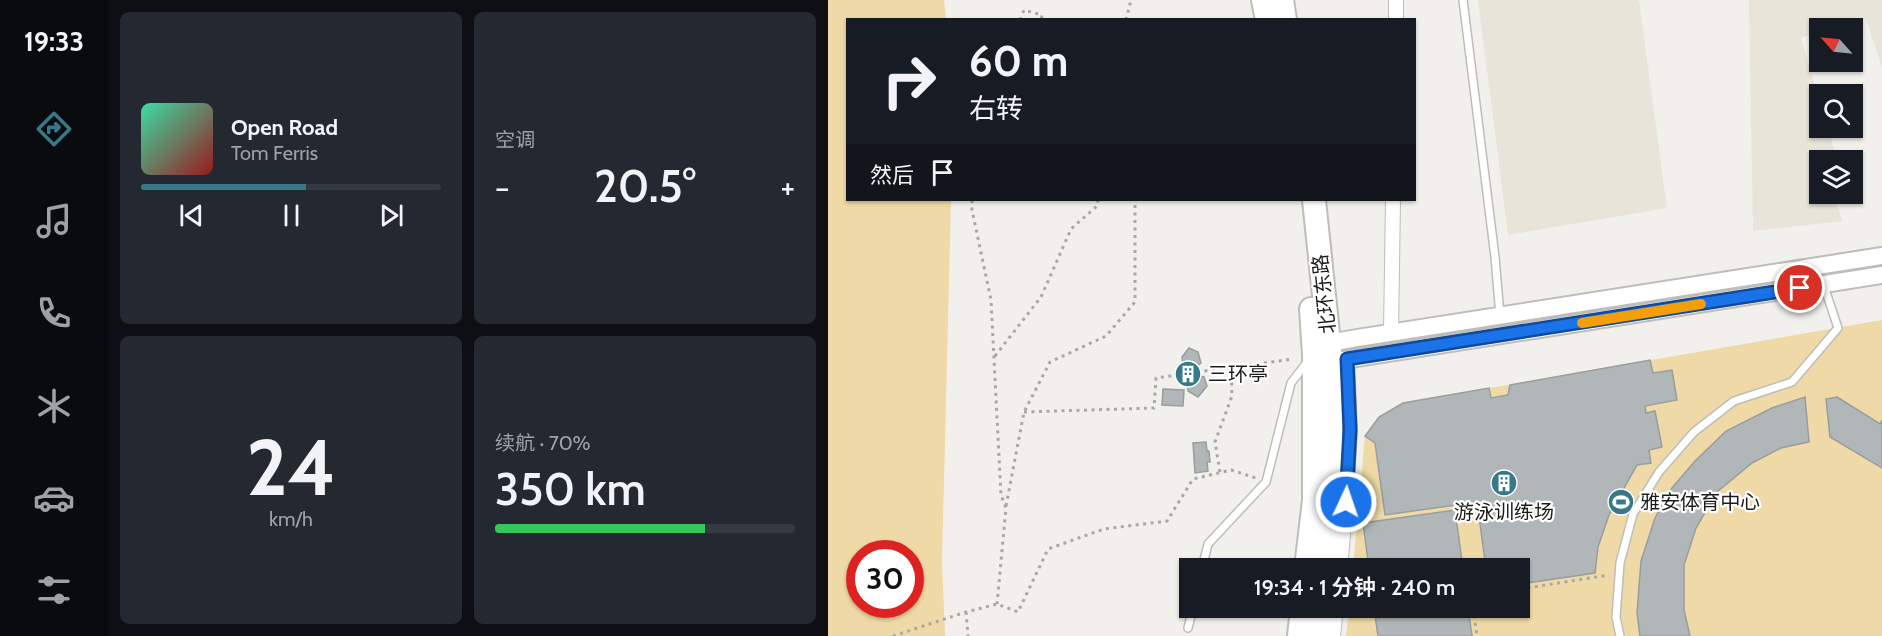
<!DOCTYPE html>
<html lang="zh">
<head>
<meta charset="utf-8">
<style>
  :root { --surface:#171b24; --page:#242831; --text:#f1f3f6; --muted:#9ea1a6; --line:#363941; --accent:#367a8a }
  body { margin:0; font-family:Cabin,"Noto Sans SC",sans-serif; background:var(--page); color:var(--text); height:100vh; display:flex; flex-direction:column; font-size:22px; white-space:nowrap }
  * { box-sizing:border-box; margin:0 }
  p { font-size:20px; color:var(--muted) }
  .icon { flex:none; width:33px; height:33px; fill:none; stroke:currentColor; stroke-width:2; stroke-linecap:round; stroke-linejoin:round }
  .map { position:relative; flex:1; overflow:hidden }
  .drawer { display:flex; flex-direction:column; gap:12px; padding:12px; background:#0d0f14; width:720px }
  .drawer>* { flex:none }
  .hud { position:absolute; left:18px; top:18px; width:570px; height:183px; border-radius:0px; box-shadow:0 2px 4px #0004; background:#171b24; color:var(--text); overflow:hidden }
  .needle { width:39px; rotate:297deg }
  .controls { position:absolute; left:981px; top:18px; display:grid; gap:12px }
  .controls a { display:grid; place-items:center; width:54px; height:54px; border-radius:0px; background:var(--surface); box-shadow:0 2px 4px #0004; font-size:30px }
  .speed { position:absolute; left:18px; top:540px; display:flex; gap:12px; font-size:30px; font-weight:700; text-align:center }
  .speed>* { display:grid; place-content:center; width:78px; height:78px; border-radius:50%; background:var(--surface); box-shadow:0 2px 4px #0004; line-height:1 }
  .speed .limit { border:9px solid #d22; background:#fff; color:#111 }
  .pin { position:absolute; display:grid; place-items:center; width:51px; height:51px; color:#fff; margin:-26px; border:3px solid #fff; border-radius:50%; box-shadow:0 2px 6px #0007 }
  .me { position:absolute; width:66px; margin:-33px; rotate:3deg; stroke-linejoin:round; filter:drop-shadow(0 0 4px #0008) }
  .turn { display:flex; align-items:center; gap:21px; height:126px; padding:0 24px; font-size:27px }
  .turn .icon { width:78px; height:78px; stroke-width:2.5 }
  .turn b { display:block; font-size:42px; line-height:51px }
  .then { display:flex; align-items:center; height:57px; padding:0 24px; background:#0003; gap:12px; font-size:22px }
  .big { font-size:45px; font-weight:600; line-height:1.1 }
  .drawer .widget { flex:1; display:flex; flex-direction:column; justify-content:center; gap:9px; min-width:0; padding:0 21px; border-radius:9px; background:var(--page) }
  .drawer .dial { align-items:center; gap:0 }
  .dial b { font-size:78px; line-height:1 }
  .song { display:flex; align-items:center; gap:18px }
  .cover { width:72px; height:72px; border-radius:9px; background:linear-gradient(135deg,hsl(160 70% 55%),hsl(0 70% 35%)) }
  .played { height:6px; border-radius:3px; background:linear-gradient(90deg,var(--accent) 55%,var(--line) 55%) }
  .keys { display:flex; justify-content:space-around; direction:ltr }
  .heat { display:flex; justify-content:space-between; align-items:center; font-size:33px; direction:ltr }
  .charge { height:9px; border-radius:4px; background:linear-gradient(90deg,#34c759 70%,var(--line) 0) }
  .drawer .tiles { flex:1; display:grid; gap:12px; grid-template-columns:repeat(2,1fr) }
  .trip { position:absolute; left:351px; top:558px; width:351px; height:60px; border-radius:0px; background:var(--surface); box-shadow:0 2px 4px #0004; font-weight:600; line-height:60px; text-align:center }
  main { display:flex; flex:1; min-height:0 }
  .dock { display:flex; flex-direction:column; width:108px; justify-content:space-around; align-items:center; background:#090b0e; color:var(--muted) }
  .dock .icon { width:42px; height:42px }
  .dock .current { color:var(--accent) }
  .dock b { font-size:27px; color:var(--text) }
  .map>svg:first-child { display:block }
  .built { fill:#e9e4d9 }
  .green { fill:#efd9a6; fill-rule:evenodd }
  .building { fill:#b1b6b8; stroke:#989d9f; stroke-width:1.5 }
  .lines { fill:none; stroke-linecap:round; stroke-linejoin:round }
  .service-casing { stroke:#bfbdb9; stroke-width:10 }
  .minor-casing { stroke:#bfbdb9; stroke-width:16 }
  .tertiary-casing { stroke:#bfbdb9; stroke-width:20 }
  .trunk-casing { stroke:#bfbdb9; stroke-width:26 }
  .path { stroke:#a9a8a5; stroke-width:3; stroke-dasharray:3 4.5; stroke-linecap:butt }
  .service { stroke:#fff; stroke-width:7 }
  .minor { stroke:#fff; stroke-width:14 }
  .tertiary { stroke:#fff; stroke-width:16 }
  .trunk { stroke:#fff; stroke-width:22 }
  .route-casing { stroke:#114b97; stroke-width:15 }
  .route { stroke:#1a73e8; stroke-width:10 }
  .slow { stroke:#f59e0b; stroke-width:10 }
  .labels { text-anchor:middle; dominant-baseline:central; stroke-width:4.5; stroke-linejoin:round; paint-order:stroke }
  .street-label { font-size:20px; fill:#1d1c1b; stroke:#fff }
  .poi-label { font-size:20px; fill:#1d1c1b; stroke:#fff; text-anchor:start }
</style>
</head>
<body>
<main>
<nav class="dock">
<b>19:33</b>
<svg class="icon current" aria-label="directions" viewBox="0 0 24 24"><path d="M12 3l9 9-9 9-9-9zM9 14v-3h6M13 9l2 2-2 2"/></svg>
<svg class="icon" aria-label="music" viewBox="0 0 24 24"><path d="M9 18V5l10-2v13"/><circle cx="6" cy="18" r="3"/><circle cx="16" cy="16" r="3"/></svg>
<svg class="icon" aria-label="phone" viewBox="0 0 24 24"><path d="M5 4h4l2 5-3 2q2 4 5 5l2-3 5 2v4C11 20 4 13 5 4z"/></svg>
<svg class="icon" aria-label="climate" viewBox="0 0 24 24"><path d="M12 3v18M4 7l16 10M4 17L20 7"/></svg>
<svg class="icon" aria-label="car" viewBox="0 0 24 24"><path d="M5 17H2v-5l4-1 3-4h7l3 4 3 1v5h-3M9 17h6M6 11h13"/><circle cx="7" cy="17" r="2"/><circle cx="17" cy="17" r="2"/></svg>
<svg class="icon" aria-label="filters" viewBox="0 0 24 24"><path d="M4 7h16M4 17h16"/><circle cx="9" cy="7" r="2"/><circle cx="15" cy="17" r="2"/></svg>
</nav>
<section class="drawer">
<div class="tiles">
<div class="widget">
<div class="song"><i class="cover"></i><div><b>Open Road</b><p>Tom Ferris</p></div></div>
<div class="played"></div>
<div class="keys"><svg class="icon" aria-label="previous" viewBox="0 0 24 24"><path d="M18 5L8 12l10 7zM5 5v14"/></svg><svg class="icon" aria-label="pause" viewBox="0 0 24 24"><path d="M8 5v14M16 5v14"/></svg><svg class="icon" aria-label="next" viewBox="0 0 24 24"><path d="M6 5l10 7-10 7zM19 5v14"/></svg></div>
</div>
<div class="widget"><p>空调</p>
<div class="heat"><a>−</a><b class="big">20.5°</b><a>+</a></div>
</div>
<div class="widget dial"><b>24</b><p>km/h</p></div>
<div class="widget"><p>续航 · 70%</p><b class="big">350 km</b><div class="charge"></div></div>
</div>
</section>
<div class="map">
<svg width="1054" height="636" viewBox="0 0 1054 636">
  <rect width="100%" height="100%" fill="#f2f0ec"/>
  <path class="built" d="M650,0H811L839,208L680,235Z
    M921,0H1054V67L1038,19L1005,28H992L991,32L973,38L991,100L992,128H1000L1009,159L992,160V194H1006L1014,221L925,231Z"/>
  <path class="green" d="M0,0H116L118,19L20,20V200H123L114,561L117,636H0ZM32,554H82V604H32Z
    M1054,320V636H518L521,608H692V568H525L537,436L551,417L575,403Z"/>
  <path class="building" d="M361,348L370,352L373,363L369,366V372L370,376L376,377L379,386L370,397L360,391L359,383L351,379L350,375V371L355,366L354,357Z
    M822,360L825,373L844,370L849,400L817,406L818,413L827,411L834,447L821,450L823,463L809,465L781,515L770,547L767,573L692,584V568H658L649,502L557,515L547,443L537,436L551,417L575,403L661,388L663,398L680,395L682,385Z
    M335,389L356,390L355,406L334,405Z
    M977,397L981,442L953,448L924,463L889,492L868,528L856,565V610L862,636H812L809,613L813,561L827,518L844,488L867,461L898,431L944,408Z
    M1009,397L1052,424L1054,420V468L1002,437L998,399Z
    M378,442L379,451H381L382,462H379L380,471L367,473L365,443Z
    M627,510L635,568H541L535,523Z
    M546,608H640L644,636H550Z"/>
  <g class="lines">
    <defs>
      <path id="service" d="M635,0L667,257L672,316
        M374,568L380,544L438,482L463,383L480,361
        M360,628L365,608
        M792,636L788,617L792,563L805,514L831,472L866,432L906,401L964,382L1010,328L996,286"/>
      <path id="minor" d="M568,20V0
        M563,333L565,200
        M512,568L518,502L522,430L519,359
        M505,636L508,608"/>
      <path id="tertiary" d="M494,349L501,343L529,338L1054,256
        M495,358L503,362L1054,275"/>
      <path id="trunk" d="M435,0L439,20
        M454,0L457,20
        M486,200L503,362V495L495,568
        M478,568L486,500V355L483,309
        M471,636L474,608
        M488,636L491,608"/>
    </defs>
    <use href="#service" class="service-casing"/>
    <use href="#minor" class="minor-casing"/>
    <use href="#tertiary" class="tertiary-casing"/>
    <use href="#trunk" class="trunk-casing"/>
    <path class="path" d="M192,20L196,10L214,15L213,20
      M298,20L303,0
      M144,200V210L163,300L173,495L178,508L169,604
      M167,356L213,297L243,229L269,206L270,200
      M369,372L465,359
      M196,412L326,408L328,378L350,375
      M392,472L387,442L404,396L403,367
      M178,506L196,412L222,362L278,336L307,302V200
      M692,589L781,575
      M645,608L649,636
      M138,612L140,636
      M65,636L138,612L169,604L190,612L220,549L276,529L339,521L365,479L403,470L428,478"/>
    <use href="#service" class="service"/>
    <use href="#minor" class="minor"/>
    <use href="#tertiary" class="tertiary"/>
    <use href="#trunk" class="trunk"/>
  </g>
  <g class="lines">
    <defs>
      <path id="route" d="M518,502L522,430L519,359L972,288"/>
    </defs>
    <use href="#route" class="route-casing"/>
    <use href="#route" class="route"/>
    <path class="slow" d="M754,323L873,304"/>
  </g>
  <defs>
    <symbol id="building-disc" viewBox="-11 -11 22 22"><circle r="9.5" fill="#367a8a" stroke="#fff"/><path d="M-4-6H4V6H1V3H-1V6H-4ZM-2.5-4.3h1.7v1.8h-1.7ZM.8-4.3h1.7v1.8H.8ZM-2.5-1h1.7V.8h-1.7ZM.8-1h1.7V.8H.8Z" fill="#fff"/></symbol>
    <symbol id="stadium-disc" viewBox="-11 -11 22 22"><circle r="9.5" fill="#367a8a" stroke="#fff"/><path d="M0-5a6.5 5 0 1 0 0 10a6.5 5 0 1 0 0-10ZM-3.5-1.8h7v3.6h-7Z" fill="#fff"/></symbol>
  </defs>
  <g fill-rule="evenodd">
    <use href="#building-disc" x="345" y="359" width="30" height="30"/>
    <use href="#building-disc" x="661" y="468" width="30" height="30"/>
    <use href="#stadium-disc" x="778" y="487" width="30" height="30"/>
  </g>
  <g class="labels">
    <g class="street-label">
      <text transform="translate(496 294) rotate(-96)">北环东路</text>
    </g>
    <g class="poi-label">
      <text x="380" y="374">三环亭</text>
      <text x="812" y="502">雅安体育中心</text>
      <text x="676" y="512" text-anchor="middle">游泳训练场</text>
    </g>
  </g>
</svg>
<div class="controls">
<a><svg class="needle" viewBox="-14 -14 28 28"><path d="M0-13l5 13h-10z" fill="#e53935"/><path d="M0 13l5-13h-10z" fill="#9ea1a6"/></svg></a>
<a><svg class="icon" aria-label="search" viewBox="0 0 24 24"><circle cx="10" cy="10" r="6"/><path d="M15 15l6 6"/></svg></a>
<a><svg class="icon" aria-label="layers" viewBox="0 0 24 24"><path d="M12 4l9 5-9 5-9-5zM3 14l9 5 9-5"/></svg></a>
</div>
<div class="speed"><div class="limit">30</div></div>
<div class="pin" style="left:972px;top:288px;background:#d93025"><svg class="icon" aria-label="arrive" viewBox="0 0 24 24"><path d="M6 21V4h12l-3 4 3 4H6"/></svg></div>
<svg class="me" style="left:518px;top:502px" viewBox="-20 -20 40 40"><circle r="17" fill="#1a73e8" stroke="#fff" stroke-width="3"/><path d="M0-11L8 9 0 5-8 9z" fill="#fff"/></svg>
<div class="trip">19:34 · 1 分钟 · 240 m</div>
<div class="hud">
<div class="turn"><svg class="icon" aria-label="right" viewBox="0 0 24 24"><path d="M7 20v-9h11M14 6l5 5-5 5"/></svg><div><b>60 m</b>右转</div></div>
<div class="then">然后<svg class="icon" aria-label="arrive" viewBox="0 0 24 24"><path d="M6 21V4h12l-3 4 3 4H6"/></svg></div>
</div>
</div>
</main>
</body>
</html>
